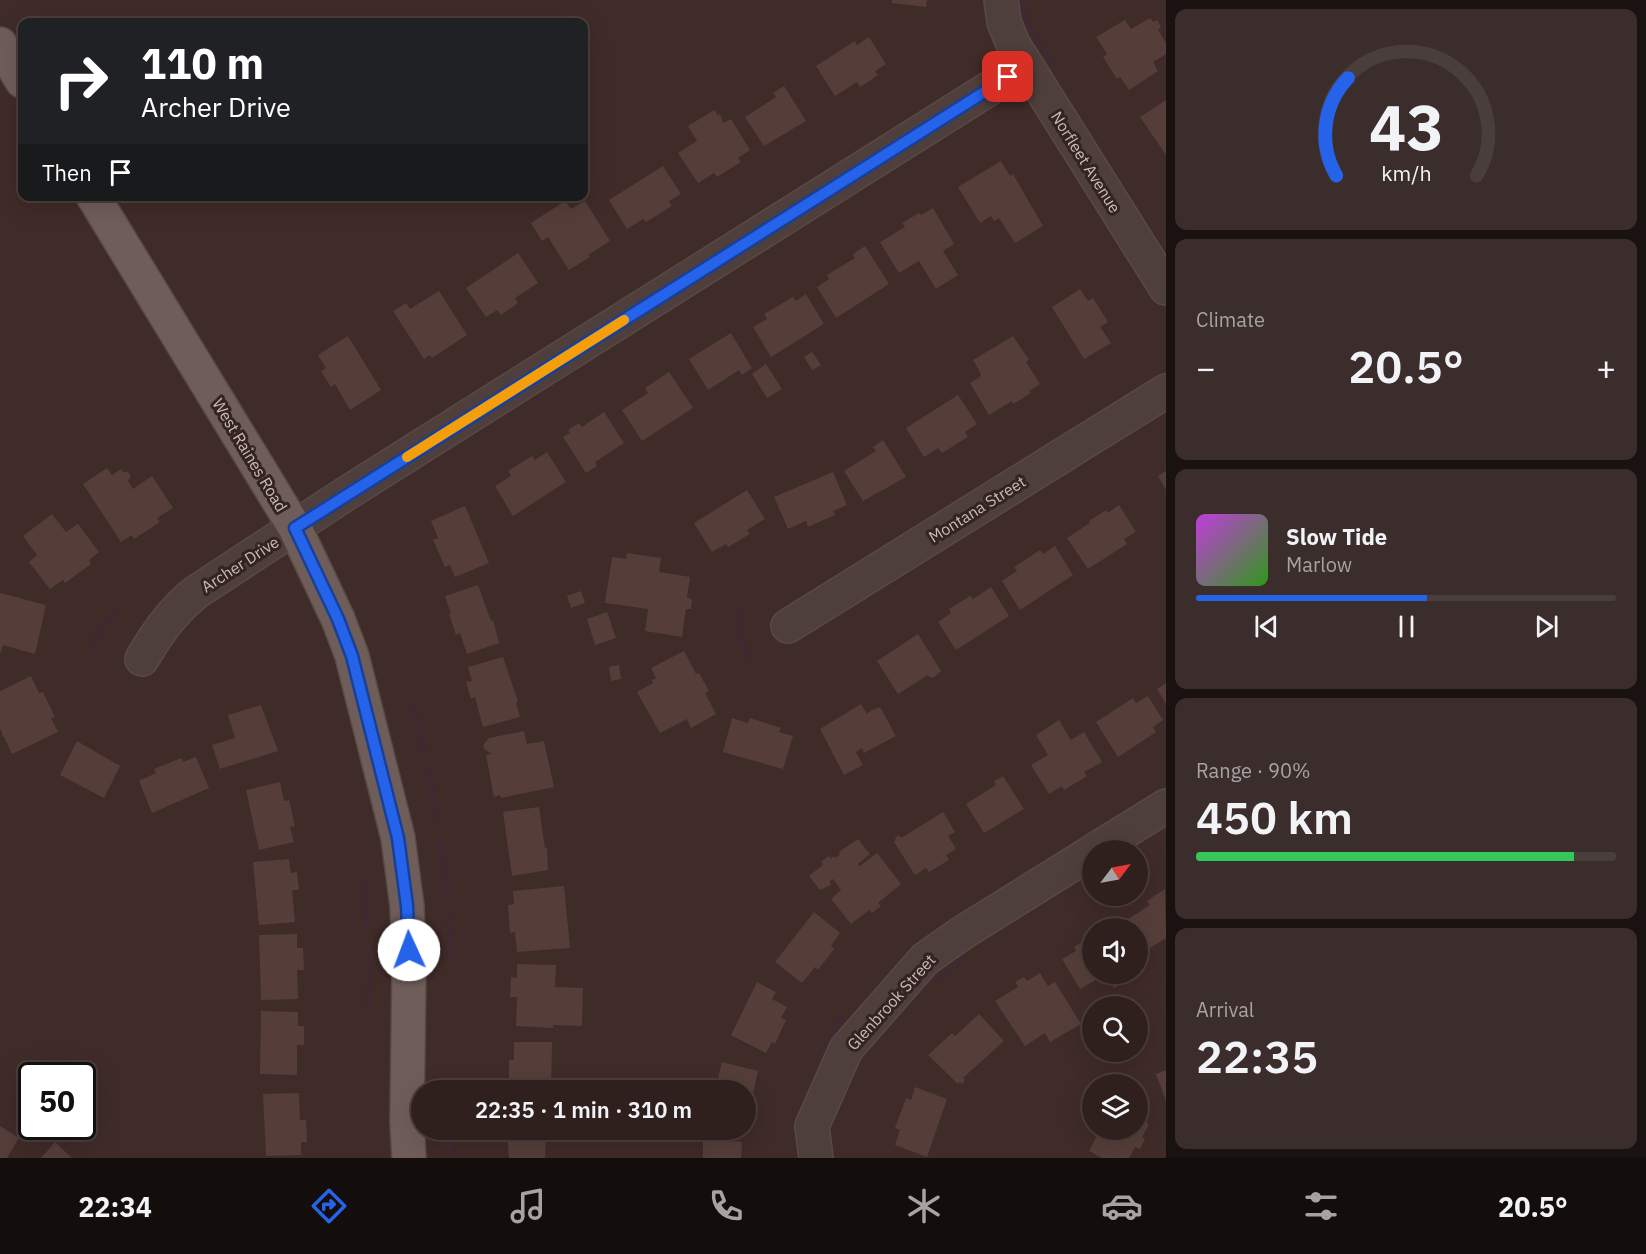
<!DOCTYPE html>
<html lang="en">
<head>
<meta charset="utf-8">
<style>
  :root { --surface:#2f201e; --page:#3b2d2b; --text:#f1f3f6; --muted:#a7a3a4; --line:#4a3e3c; --accent:#2563eb }
  body { margin:0; font-family:"IBM Plex Sans",sans-serif; background:var(--page); color:var(--text); height:100vh; display:flex; flex-direction:column; font-size:22px; white-space:nowrap }
  * { box-sizing:border-box; margin:0 }
  p { font-size:20px; color:var(--muted) }
  .icon { flex:none; width:33px; height:33px; fill:none; stroke:currentColor; stroke-width:2; stroke-linecap:round; stroke-linejoin:round }
  .map { position:relative; flex:1; overflow:hidden }
  .drawer { display:flex; flex-direction:column; gap:9px; padding:9px; background:#1a1210; width:480px }
  .drawer>* { flex:none }
  .banner { position:absolute; left:18px; top:18px; width:570px; height:183px; border-radius:12px; box-shadow:0 6px 24px #0002,0 0 0 2px var(--line); background:#202124; color:#fff; overflow:hidden }
  .needle { width:39px; rotate:58deg }
  .tools { position:absolute; left:1082px; top:840px; display:grid; gap:12px }
  .tools a { display:grid; place-items:center; width:66px; height:66px; border-radius:50%; background:var(--surface); box-shadow:0 6px 24px #0002,0 0 0 2px var(--line); font-size:30px }
  .speed { position:absolute; left:18px; top:1062px; display:flex; gap:12px; font-size:30px; font-weight:700; text-align:center }
  .speed>* { display:grid; place-content:center; width:78px; height:78px; border-radius:50%; background:var(--surface); box-shadow:0 6px 24px #0002,0 0 0 2px var(--line); line-height:1 }
  .speed .limit { border:3px solid #111; border-radius:9px; background:#fff; color:#111 }
  .pin { position:absolute; display:grid; place-items:center; width:51px; height:51px; color:#fff; margin:-26px; border-radius:12px; box-shadow:0 3px 9px #0006 }
  .me { position:absolute; width:66px; margin:-33px; rotate:358deg; stroke-linejoin:round; filter:drop-shadow(0 0 4px #0008) }
  .turn { display:flex; align-items:center; gap:21px; height:126px; padding:0 24px; font-size:27px }
  .turn .icon { width:78px; height:78px; stroke-width:2.5 }
  .turn b { display:block; font-size:42px; line-height:51px }
  .then { display:flex; align-items:center; height:57px; padding:0 24px; background:#0003; gap:12px; font-size:22px }
  .big { font-size:45px; font-weight:600; line-height:1.1 }
  .drawer .card { flex:1; display:flex; flex-direction:column; justify-content:center; gap:9px; min-width:0; padding:0 21px; border-radius:12px; background:var(--page) }
  .drawer .dial { align-items:center; gap:0 }
  .dial svg { height:156px; overflow:visible; fill:none; stroke:var(--line); stroke-width:7; stroke-linecap:round; text-anchor:middle }
  .dial text { fill:var(--text); stroke:none }
  .song { display:flex; align-items:center; gap:18px }
  .cover { width:72px; height:72px; border-radius:9px; background:linear-gradient(135deg,hsl(290 70% 55%),hsl(110 70% 35%)) }
  .played { height:6px; border-radius:3px; background:linear-gradient(90deg,var(--accent) 55%,var(--line) 55%) }
  .keys { display:flex; justify-content:space-around; direction:ltr }
  .heat { display:flex; justify-content:space-between; align-items:center; font-size:33px; direction:ltr }
  .charge { height:9px; border-radius:4px; background:linear-gradient(90deg,#34c759 90%,var(--line) 0) }
  .trip { position:absolute; left:411px; top:1080px; width:345px; height:60px; border-radius:30px; background:var(--surface); box-shadow:0 6px 24px #0002,0 0 0 2px var(--line); font-weight:600; line-height:60px; text-align:center }
  .dock { display:flex; height:96px; justify-content:space-around; align-items:center; background:#130d0c; color:var(--muted) }
  .dock .icon { width:42px; height:42px }
  .dock .active { color:var(--accent) }
  .dock b { font-size:27px; color:var(--text) }
  main { display:flex; flex:1; min-height:0 }
  .map>svg:first-child { display:block }
  .green { fill:#402a31 }
  .building { fill:#553e3a }
  .lines { fill:none; stroke-linecap:round; stroke-linejoin:round }
  .minor-casing { stroke:#584945; stroke-width:36 }
  .major-casing { stroke:#584945; stroke-width:36 }
  .minor { stroke:#4f3f3c; stroke-width:33 }
  .major { stroke:#6f5d5a; stroke-width:33 }
  .route-casing { stroke:#184099; stroke-width:15 }
  .route { stroke:#2563eb; stroke-width:10 }
  .slow { stroke:#f59e0b; stroke-width:10 }
  .labels { text-anchor:middle; dominant-baseline:central; stroke-width:6; stroke-linejoin:round; paint-order:stroke }
  .street-label { font-size:16px; fill:#cabcb8; stroke:#342421 }
</style>
</head>
<body>
<main>
<div class="map">
<svg width="1166" height="1158" viewBox="0 0 1166 1158">
  <rect width="100%" height="100%" fill="#3f2b28"/>
  <path class="green" d="M1020,0H1025L1027,17L1054,62L1049,65L1023,21L1020,13Z
    M119,608L121,613C108,622 98,632 95,648H89L99,625Z
    M739,609L743,611C739,629 743,645 755,659L750,662C739,647 732,628 739,609Z
    M413,699L427,751L421,752L407,701Z
    M425,767H431L440,822L435,823Z
    M437,839H444L451,894H444Z
    M359,870H364L370,930L364,931Z
    M451,913L454,962H448L446,914Z
    M366,950H372L371,995L373,1012L367,1011Z
    M965,954L968,958L934,982L908,1009L903,1005L930,978Z
    M841,1013L845,1016L822,1059L818,1057Z
    M446,1130H452L453,1158H447Z"/>
  <path class="building" d="M892,0H927L926,7L892,3Z
    M1150,18L1153,22L1157,20L1161,27L1158,30L1166,43V54L1153,62L1158,71L1129,90L1120,77L1117,79L1103,57L1107,54L1096,37L1125,20L1131,29Z
    M869,37L886,64L875,71L878,75L860,87L857,82L835,96L816,66L855,41L857,45Z
    M784,86L806,121L764,146L745,117L776,97L773,93Z
    M1166,100V155L1140,117Z
    M714,110L718,115L720,114L723,123L731,119L750,150L738,158L741,162L717,177L714,173L698,183L678,153L697,141L688,126Z
    M1001,161L1010,176L1013,174L1043,226L1015,243L999,218L994,221L991,216L980,223L958,187Z
    M663,166L681,194L669,201L672,206L646,222L643,219L627,229L609,200Z
    M565,201L571,209L585,201L610,241L588,255L590,257L569,270L548,237L542,241L531,223Z
    M933,208L954,244L943,251L958,275L936,289L919,261L899,273L880,242L905,227L902,223L919,213L921,215Z
    M865,246L889,284L836,318L817,287L829,279L827,275L855,258L853,254Z
    M518,253L538,283L515,298L518,303L501,315L497,310L486,317L466,288Z
    M1080,289L1088,301L1093,298L1108,322L1100,327L1111,343L1084,359L1052,307Z
    M439,291L467,335L432,358L430,355L424,359L393,311L406,303L410,309Z
    M806,294L824,324L771,357L753,327L767,319L764,314L793,297L796,301Z
    M731,333L752,368L742,375L739,370L708,390L689,359Z
    M348,336L381,390L350,410L335,384L331,387L321,371L326,368L318,355Z
    M1013,336L1029,360L1026,362L1040,384L1029,391L1031,393L1013,404L1012,401L989,415L970,383L980,377L981,374L973,360Z
    M812,352L821,365L812,370L804,357Z
    M766,364L782,389L767,398L752,374Z
    M669,372L693,408L642,441L622,410L648,393L645,388Z
    M958,395L977,424L965,432L968,437L942,453L938,448L924,457L906,428Z
    M604,412L624,443L595,462L597,466L586,473L563,437L570,433L568,430L579,423L582,427Z
    M883,440L906,477L863,501L844,471L876,451L873,447Z
    M547,452L566,482L513,516L495,486L511,476L508,471L532,456L535,460Z
    M107,468L112,475L121,469L123,472H128L131,476L128,481L133,489L152,476L173,508L157,518L160,522L134,539L132,535L121,542L83,484Z
    M1166,471V490L1158,476Z
    M833,472L847,505L833,511L835,515L808,527L806,521L788,529L774,497Z
    M747,490L765,519L747,530L750,534L728,547L726,544L712,552L694,523Z
    M1119,505L1136,532L1124,539L1127,544L1088,569L1067,538L1090,523L1089,521L1106,510L1108,513Z
    M465,506L489,563L455,577L450,565L445,567L433,540L438,538L431,521Z
    M52,514L66,532L78,524L99,552L89,560L91,564L65,583L63,580L50,589L29,562L37,555L23,536Z
    M1055,546L1073,575L1020,610L1002,581L1017,571L1014,567L1040,550L1043,554Z
    M627,553L661,558L659,572L690,577L687,597L692,600L691,609H686L682,637L645,631L648,609L605,603L612,557L626,559Z
    M478,585L491,621L493,620L499,643L467,654L460,633L456,635L449,614H451L445,596Z
    M991,587L1009,616L956,650L938,622L951,613L949,609L970,596L973,599Z
    M581,591L585,603L571,608L567,596Z
    M0,593L46,605L35,654L3,645L0,654Z
    M607,612L616,638L595,645L587,619Z
    M918,634L941,671L934,677L930,678L928,675L898,694L877,661Z
    M684,651L696,674L699,673L709,691L705,693L716,714L691,728L687,719L660,733L637,692L653,683L652,680L656,678L651,668Z
    M503,657L518,702L516,703L520,717L483,727L475,697L471,699L466,682L472,681L468,667Z
    M619,665L621,679L611,681L609,667Z
    M31,676L39,693L43,692L55,717L51,718L58,732L12,754L4,737L1,736L3,735L0,728V691Z
    M1166,683V704L1157,689Z
    M1148,696L1163,720L1153,727L1156,732L1118,757L1096,722L1133,698L1136,703Z
    M861,704L867,714L870,711L880,707L896,736L864,753L862,748L856,752L863,765L844,775L820,729Z
    M261,705L278,751L220,769L212,745L235,738L228,715Z
    M732,718L748,723L750,718L781,728L779,732L793,736L783,769L723,752Z
    M1059,720L1071,740L1084,732L1102,762L1084,772L1087,776L1064,790L1062,786L1049,794L1031,765L1048,755L1036,735Z
    M524,731L527,744L544,741L554,787L501,798L500,795L494,797L486,755L492,754L484,749L483,745L489,738Z
    M77,741L120,766L104,798L60,775Z
    M196,757L209,788L152,813L139,781L156,773L154,769L181,758L183,762Z
    M1003,776L1024,809L984,833L966,804L996,785L994,781Z
    M280,782L284,801L289,800L295,826L290,827L294,842L259,850L246,790Z
    M539,807L545,848L547,847L548,870L512,876L503,812Z
    M943,812L955,832L948,836L956,849L946,855L949,860L929,872L926,868L915,875L894,842L896,840L895,838L899,835L901,838Z
    M858,839L870,854L858,864L860,866L877,853L901,884L878,903L881,906L872,913L869,910L851,924L831,899L841,890L833,879L830,881L831,885L820,890L809,876L823,865L821,862L829,856L831,859L834,856L835,858L840,854L839,852Z
    M289,859L291,873L297,872L299,890H292L295,922L259,925L253,862Z
    M564,886L570,948L517,952L515,932L510,933L508,905L514,904L513,891Z
    M1165,889L1166,938L1147,950L1137,934V928H1134L1128,919L1150,905L1147,901Z
    M814,912L840,933L831,946L834,949L818,970L815,967L802,983L775,962Z
    M297,934V948H303L304,970H297L298,999L261,1000L259,935Z
    M1092,936V974H1125L1129,980L1114,988L1105,974L1080,989L1062,959L1076,951L1074,947Z
    M517,964L556,965L555,987L583,988L582,1026L553,1025V1028L516,1026L517,997H510L511,977L517,978Z
    M1040,973L1048,986L1055,982L1081,1024L1050,1042L1045,1033L1025,1046L995,1001L1018,987L1015,982L1024,977L1027,981Z
    M757,982L776,992L772,999L787,1007L781,1018L786,1020L775,1044L772,1042L766,1053L731,1035Z
    M261,1011L298,1012V1026H304V1045H297V1075L260,1074Z
    M979,1014L1004,1041L963,1078L965,1080L962,1084L960,1082L958,1084L928,1055L952,1033L955,1036Z
    M514,1042H552L551,1090H509V1060H514Z
    M722,1062L758,1071L752,1097L755,1098L751,1118L746,1117V1090H715Z
    M1166,1070V1101L1156,1074Z
    M915,1087L947,1099L927,1157L895,1145L900,1130L895,1128L906,1098L911,1100Z
    M299,1093L300,1120H306L307,1142H301V1155L266,1156L263,1094Z
    M1137,1117L1149,1124L1142,1137L1145,1139L1140,1149L1135,1147L1129,1158H1102L1089,1151L1100,1130H1137Z
    M0,1126L19,1138L7,1158H0Z
    M507,1130L546,1131L545,1158H509Z
    M703,1140L742,1142L741,1158H703Z
    M55,1142L72,1158H41Z"/>
  <g class="lines">
    <defs>
      <path id="minor" d="M1001,0L1004,22L1013,44L1166,288
        M788,626L1166,391
        M142,659C157,633 172,612 195,593L347,493L1025,66
        M1095,850L1166,806
        M816,1158L812,1126L846,1049L925,959L962,933L1092,852"/>
      <path id="major" d="M0,44L22,81
        M93,196L295,528L338,619L352,656L398,838L407,906L409,968L407,1122L409,1158"/>
    </defs>
    <use href="#minor" class="minor-casing"/>
    <use href="#major" class="major-casing"/>
    <use href="#minor" class="minor"/>
    <use href="#major" class="major"/>
  </g>
  <g class="lines">
    <defs>
      <path id="route" d="M409,950L407,906L398,838L352,656L338,619L295,528L1008,77"/>
    </defs>
    <use href="#route" class="route-casing"/>
    <use href="#route" class="route"/>
    <path class="slow" d="M407,457L624,320"/>
  </g>
  <g class="labels">
    <g class="street-label">
      <text transform="translate(1086 162) rotate(58)">Norfleet Avenue</text>
      <text transform="translate(250 455) rotate(59)">West Raines Road</text>
      <text transform="translate(977 509) rotate(-32)">Montana Street</text>
      <text transform="translate(240 564) rotate(-33)">Archer Drive</text>
      <text transform="translate(891 1002) rotate(-48)">Glenbrook Street</text>
    </g>
  </g>
</svg>
<div class="tools">
<a><svg class="needle" viewBox="-14 -14 28 28"><path d="M0-13l5 13h-10z" fill="#e53935"/><path d="M0 13l5-13h-10z" fill="#a7a3a4"/></svg></a>
<a><svg class="icon" aria-label="sound" viewBox="0 0 24 24"><path d="M4 9h4l5-4v14l-5-4H4zM17 9q2 3 0 6"/></svg></a>
<a><svg class="icon" aria-label="search" viewBox="0 0 24 24"><circle cx="10" cy="10" r="6"/><path d="M15 15l6 6"/></svg></a>
<a><svg class="icon" aria-label="layers" viewBox="0 0 24 24"><path d="M12 4l9 5-9 5-9-5zM3 14l9 5 9-5"/></svg></a>
</div>
<div class="speed"><div class="limit">50</div></div>
<div class="pin" style="left:1008px;top:77px;background:#d93025"><svg class="icon" aria-label="arrive" viewBox="0 0 24 24"><path d="M6 21V4h12l-3 4 3 4H6"/></svg></div>
<svg class="me" style="left:409px;top:950px" viewBox="-20 -20 40 40"><circle r="19" fill="#fff"/><path d="M0-13L10 11 0 6-10 11z" fill="#2563eb"/></svg>
<div class="trip">22:35 · 1 min · 310 m</div>
<div class="banner">
<div class="turn"><svg class="icon" aria-label="right" viewBox="0 0 24 24"><path d="M7 20v-9h11M14 6l5 5-5 5"/></svg><div><b>110 m</b>Archer Drive</div></div>
<div class="then">Then<svg class="icon" aria-label="arrive" viewBox="0 0 24 24"><path d="M6 21V4h12l-3 4 3 4H6"/></svg></div>
</div>
</div>
<section class="drawer">
<div class="card dial"><svg viewBox="0 0 100 80">
<path d="M14 69A42 42 0 1 1 86 69"/>
<path d="M14 69A42 42 0 0 1 20 19" stroke="#2563eb"/>
<text x="50" y="56" font-size="32" font-weight="700">43</text>
<text x="50" y="72" font-size="11">km/h</text>
</svg></div>
<div class="card"><p>Climate</p>
<div class="heat"><a>−</a><b class="big">20.5°</b><a>+</a></div>
</div>
<div class="card">
<div class="song"><i class="cover"></i><div><b>Slow Tide</b><p>Marlow</p></div></div>
<div class="played"></div>
<div class="keys"><svg class="icon" aria-label="previous" viewBox="0 0 24 24"><path d="M18 5L8 12l10 7zM5 5v14"/></svg><svg class="icon" aria-label="pause" viewBox="0 0 24 24"><path d="M8 5v14M16 5v14"/></svg><svg class="icon" aria-label="next" viewBox="0 0 24 24"><path d="M6 5l10 7-10 7zM19 5v14"/></svg></div>
</div>
<div class="card"><p>Range · 90%</p><b class="big">450 km</b><div class="charge"></div></div>
<div class="card"><p>Arrival</p><b class="big">22:35</b></div>
</section>
</main>
<nav class="dock">
<b>22:34</b>
<svg class="icon active" aria-label="directions" viewBox="0 0 24 24"><path d="M12 3l9 9-9 9-9-9zM9 14v-3h6M13 9l2 2-2 2"/></svg>
<svg class="icon" aria-label="music" viewBox="0 0 24 24"><path d="M9 18V5l10-2v13"/><circle cx="6" cy="18" r="3"/><circle cx="16" cy="16" r="3"/></svg>
<svg class="icon" aria-label="phone" viewBox="0 0 24 24"><path d="M5 4h4l2 5-3 2q2 4 5 5l2-3 5 2v4C11 20 4 13 5 4z"/></svg>
<svg class="icon" aria-label="climate" viewBox="0 0 24 24"><path d="M12 3v18M4 7l16 10M4 17L20 7"/></svg>
<svg class="icon" aria-label="car" viewBox="0 0 24 24"><path d="M5 17H2v-5l4-1 3-4h7l3 4 3 1v5h-3M9 17h6M6 11h13"/><circle cx="7" cy="17" r="2"/><circle cx="17" cy="17" r="2"/></svg>
<svg class="icon" aria-label="filters" viewBox="0 0 24 24"><path d="M4 7h16M4 17h16"/><circle cx="9" cy="7" r="2"/><circle cx="15" cy="17" r="2"/></svg>
<b>20.5°</b>
</nav>
</body>
</html>
